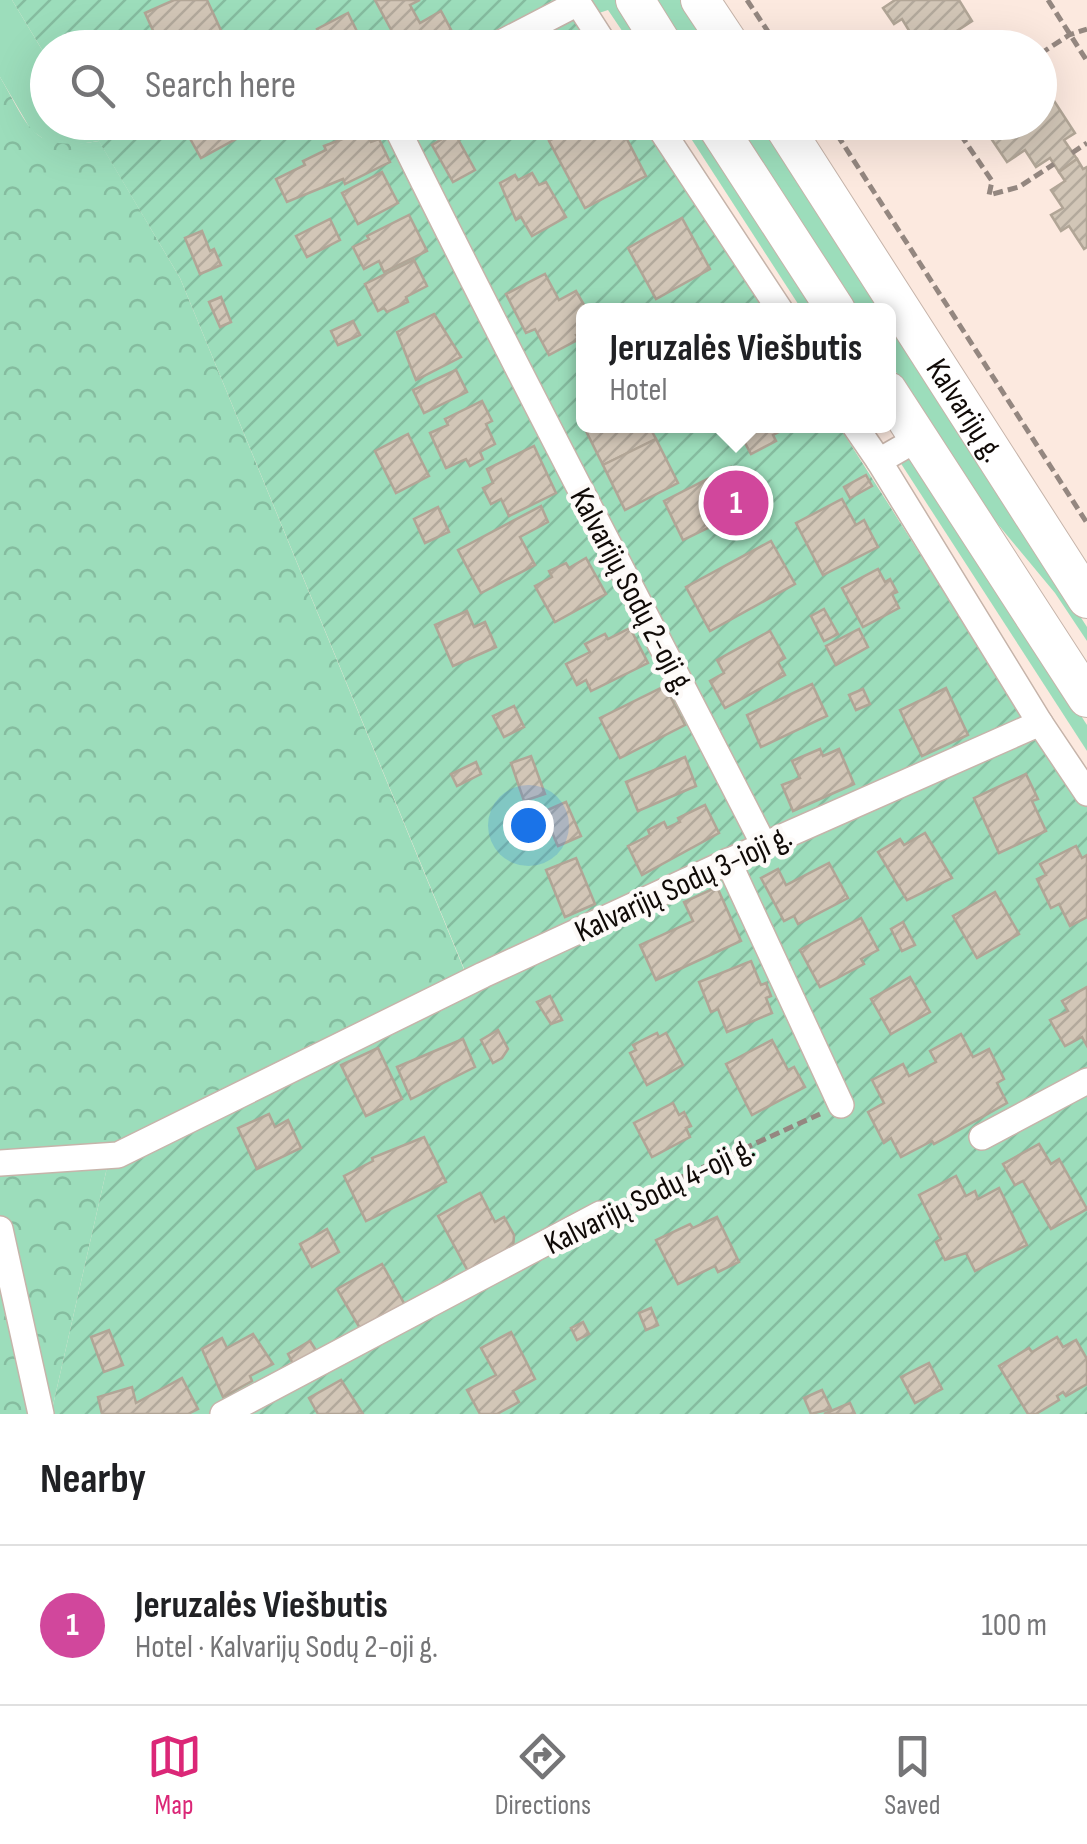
<!DOCTYPE html>
<meta charset="utf-8">
<style>
body{margin:0;font-family:"Sofia Sans Condensed",sans-serif;background:#f6f6f6;color:#202124}
.you{position:absolute;left:528px;top:825px;width:35px;height:35px;margin:-25px;border:8px solid #fff;border-radius:50%;background:#1a73e8;box-shadow:0 0 0 15px #1a73e833}
.badge{display:grid;place-items:center;width:65px;height:65px;border-radius:50%;background:#db2777;color:#fff;font-size:32px;font-weight:700}
.pin{position:absolute;translate:-50% -50%;border:5px solid #fff;box-shadow:0 2px 10px #0006}
.popup{position:absolute;left:576px;top:303px;width:320px;height:130px;box-sizing:border-box;display:grid;place-content:center;border-radius:15px;background:#fff;filter:drop-shadow(0 2px 8px #0005);font-size:32px;white-space:nowrap;color:#757577}
.popup b{font-size:38px;color:#202124}
.popup::after{content:'';position:absolute;left:50%;top:100%;margin-left:-20px;border:20px solid transparent;border-top-color:#fff}
.list{margin:0;padding:0;list-style:none}
h2{display:flex;justify-content:space-between;align-items:center;height:130px;margin:0;padding:0 40px;font-size:42px}
h2 small{font-size:32px;font-weight:400;color:#757577}
.list li{display:grid;grid-template-columns:65px 1fr auto;gap:30px;align-items:center;box-sizing:border-box;height:160px;padding:0 40px;border-top:2px solid #e0e0e0}
.list b{display:block;font-size:38px;white-space:nowrap}
.list p{margin:0;font-size:32px;white-space:nowrap;color:#757577}
.list em{font-size:32px;font-style:normal;color:#757577}
.icon{flex:none;width:55px;height:55px;fill:none;stroke:currentColor;stroke-width:2;stroke-linecap:round;stroke-linejoin:round}
.map{position:relative;flex:none;width:1087px;height:1414px;overflow:hidden}
.search{position:absolute;background:#fff;box-shadow:0 10px 40px #0002;left:30px;right:30px;top:30px;height:110px;display:flex;align-items:center;gap:25px;box-sizing:border-box;padding:0 35px;border-radius:55px;color:#757577;font-size:38px}
.sheet{height:290px;background:#fff}
nav{display:flex;justify-content:space-around;align-items:center;box-sizing:border-box;height:140px;border-top:2px solid #e0e0e0;background:#fff;font-size:28px;color:#757577}
nav a{display:grid;justify-items:center;gap:5px}
nav .on{color:#db2777}
.map>svg:first-child{display:block}
</style>
<div class="map">
<svg width="1087" height="1414" viewBox="0 0 1087 1414">
<defs>
<pattern id="forest-crowns" width="20" height="18" patternUnits="userSpaceOnUse" patternTransform="scale(2.5)"><rect width="20" height="18" fill="#9cddbb"/><path d="M2 6a3 3 0 1 1 6 0M12 15a3 3 0 1 1 6 0" fill="none" stroke="#85bc9f"/></pattern>
<pattern id="garden-furrows" width="10" height="10" patternUnits="userSpaceOnUse" patternTransform="scale(2.5)"><rect width="10" height="10" fill="#9cddbb"/><path d="M-1 1l2-2M0 10L10 0M9 11l2-2" fill="none" stroke="#85bc9f"/></pattern>
<pattern id="building-hatch" width="6" height="6" patternUnits="userSpaceOnUse" patternTransform="scale(2.5)"><rect width="6" height="6" fill="#d2c6b7"/><path d="M-1 1l2-2M0 6l6-6M5 7l2-2" fill="none" stroke="#b3a99c"/></pattern>
</defs>
<rect width="100%" height="100%" fill="#fce9df"/>
<g fill="#9cddbb">
<path d="M0 0H12L47 58 48 122 88 123 99 141 73 145 49 143 31 130 0 77Z"/>
<path d="M590 0H618L649 47H633L608 10 599 13Z"/>
<path d="M656 0H681L712 47H687Z"/>
<path d="M681 123H697L819 310H802Z"/>
<path d="M735 123H761L882 310H856Z"/>
<path d="M888 320 1087 627V641L1055 593 977 499 889 361Z"/>
<path d="M910 458 916 461 1087 725V751L900 462Z"/>
</g>
<path fill="url(#forest-crowns)" d="M0 77C31 130 31 152 99 141L180 278 465 972 111 1150 51 1414H0Z"/>
<g fill="url(#garden-furrows)">
<path d="M12 0H565L596 47 48 48 47 58Z"/>
<path d="M88 123H645L766 310H584V426H839L953 606 1087 806V1414H51L111 1150 465 971 180 278Z"/>
</g>
<g fill="url(#building-hatch)" stroke="#b1a596" stroke-width="2.5">
<path d="M174 0H207L224 37 201 48H161L145 13Z"/>
<path d="M375 0H420L410 5 420 23 441 11 456 39 441 48H401Z"/>
<path d="M895 0H959L972 21 935 45 928 34 916 42 902 19 894 24 883 8Z"/>
<path d="M348 13 365 48H296L320 36 317 29Z"/>
<path d="M1045 87 1075 133 1064 140 1077 159 1059 172 1050 158 1036 167 1025 150 1007 162 984 128 992 122H1040V91Z"/>
<path d="M211 122H267L201 158 188 135Z"/>
<path d="M584 122H618L646 176 585 208 549 141Z"/>
<path d="M366 130 371 142 379 139 390 162 345 184 343 179 287 202 276 179 305 165 303 161 326 150 324 146Z"/>
<path d="M454 132 475 170 453 182 432 145Z"/>
<path d="M1077 159 1083 169 1087 167V247L1084 249 1069 226 1061 231 1051 215 1063 208 1051 190 1065 181 1059 172Z"/>
<path d="M382 172 398 203 358 224 342 193Z"/>
<path d="M532 173 539 185 546 182 566 217 532 236 521 217 516 220 500 183 515 175 518 180Z"/>
<path d="M409 215 427 251 384 272 379 261 364 269 353 247 369 239 367 236Z"/>
<path d="M682 218 710 269 656 299 628 248Z"/>
<path d="M330 219 340 240 307 257 296 236Z"/>
<path d="M202 231 210 251 214 249 221 265 200 274 185 238Z"/>
<path d="M414 260 427 286 406 297 408 302 387 312 384 308 378 311 365 284Z"/>
<path d="M545 274 559 300 576 291 587 310H584V331L576 335 579 339 549 355 535 329 526 333 506 294Z"/>
<path d="M221 297 231 322 220 327 209 302Z"/>
<path d="M434 314 461 357 416 380 397 332Z"/>
<path d="M353 321 360 335 338 345 331 331Z"/>
<path d="M456 370 467 392 424 413 413 390Z"/>
<path d="M482 401 492 421 486 424 495 444 480 452 483 459 470 466 466 459 446 468 430 433 448 425 445 419Z"/>
<path d="M584 422V426H649L656 439 603 465 582 423Z"/>
<path d="M736 426H781L783 430 773 435 776 441 751 454Z"/>
<path d="M408 434 429 476 396 493 375 451Z"/>
<path d="M656 439 678 483 625 510 603 465Z"/>
<path d="M534 446 556 493 509 516 501 499 491 504 483 488 493 483 487 469Z"/>
<path d="M731 467 751 507 683 540 664 501Z"/>
<path d="M866 475 872 486 850 498 844 487Z"/>
<path d="M842 499 856 525 864 520 878 547 823 575 796 523Z"/>
<path d="M541 506 548 522 520 537 535 565 481 593 458 550Z"/>
<path d="M438 507 449 532 425 543 414 519Z"/>
<path d="M771 541 795 584 710 631 686 587Z"/>
<path d="M586 558 606 594 555 622 535 586 552 577 549 571 566 563 569 568Z"/>
<path d="M878 569 885 582 890 579 897 592 892 594 899 608 863 627 842 588Z"/>
<path d="M824 609 838 634 824 641 811 616Z"/>
<path d="M467 611 474 627 485 622 496 647 453 666 435 625Z"/>
<path d="M630 628 648 663 591 691 586 680 577 685 566 664 590 652 585 644 605 634 608 639Z"/>
<path d="M859 629 868 647 836 665 826 646Z"/>
<path d="M770 631 785 658 778 662 785 675 725 708 710 681 724 673 717 660Z"/>
<path d="M812 684 827 716 761 747 747 715Z"/>
<path d="M665 686 685 725 620 758 600 718Z"/>
<path d="M946 688 968 735 922 756 900 710Z"/>
<path d="M863 689 870 704 856 710 849 695Z"/>
<path d="M514 706 524 727 504 737 493 716Z"/>
<path d="M820 749 823 756 839 749 854 784 793 811 782 785 800 778 792 761Z"/>
<path d="M531 756 545 794 524 801 511 763Z"/>
<path d="M685 757 696 786 638 811 626 782Z"/>
<path d="M476 762 481 774 457 786 451 774Z"/>
<path d="M1026 774 1038 799 1032 801 1046 831 999 853 974 798Z"/>
<path d="M566 802 581 836 558 846 543 812Z"/>
<path d="M705 805 719 833 642 875 628 846 650 835 648 830 664 822 667 828 680 822 678 818Z"/>
<path d="M925 833 952 878 907 900 878 852 900 839 904 845Z"/>
<path d="M1076 846 1082 858 1087 855V917L1070 926 1059 904 1051 908 1037 879 1046 875 1040 864Z"/>
<path d="M576 858 595 904 565 917 546 870Z"/>
<path d="M829 863 848 898 798 924 794 916 784 921 761 878 778 869 786 885Z"/>
<path d="M717 887 741 941 656 980 640 945 693 921 684 902Z"/>
<path d="M995 892 1019 934 977 958 953 916Z"/>
<path d="M861 918 878 950 861 959 864 964 820 987 800 950Z"/>
<path d="M903 922 915 945 902 951 891 929Z"/>
<path d="M751 961 761 985 766 983 771 996 766 998 772 1013 727 1032 718 1009 711 1012 699 982Z"/>
<path d="M910 977 930 1012 891 1034 871 999Z"/>
<path d="M1087 987V1046L1082 1037 1065 1046 1050 1020 1068 1011 1062 1001Z"/>
<path d="M550 996 562 1020 551 1024 537 1002Z"/>
<path d="M498 1030 508 1049 502 1058 493 1063 481 1040Z"/>
<path d="M657 1033 659 1037 666 1033 683 1065 647 1085 630 1053 636 1050 633 1045Z"/>
<path d="M961 1034 973 1057 989 1049 1004 1079 997 1083 1007 1103 934 1144 932 1141 901 1157 891 1138 884 1143 868 1112 884 1103 872 1080 903 1064 909 1076 936 1062 930 1051Z"/>
<path d="M463 1039 475 1067 411 1099 397 1067Z"/>
<path d="M772 1040 788 1070 794 1067 805 1087 752 1115 726 1064Z"/>
<path d="M378 1048 402 1099 366 1116 341 1065Z"/>
<path d="M673 1103 679 1115 684 1112 691 1126 686 1128 690 1137 652 1157 634 1123Z"/>
<path d="M269 1114 275 1127 288 1120 301 1148 257 1169 238 1128Z"/>
<path d="M424 1137 446 1182 366 1221 344 1176 373 1161 372 1158Z"/>
<path d="M1039 1144 1051 1164 1059 1159 1087 1209 1051 1229 1023 1181 1015 1185 1003 1164Z"/>
<path d="M956 1176 966 1196 975 1191 978 1199 999 1188 1027 1245 975 1271 966 1253 945 1260 936 1242 941 1239 919 1195Z"/>
<path d="M480 1193 495 1222 504 1217 514 1235 513 1249 469 1273 438 1216Z"/>
<path d="M717 1217 739 1262 718 1272 715 1266 678 1284 656 1240 690 1224 693 1228Z"/>
<path d="M327 1229 339 1252 312 1267 300 1244Z"/>
<path d="M382 1264 405 1305 361 1330 337 1289Z"/>
<path d="M651 1308 658 1325 646 1330 639 1313Z"/>
<path d="M583 1322 589 1334 577 1340 571 1328Z"/>
<path d="M109 1330 123 1365 104 1372 91 1337Z"/>
<path d="M511 1332 535 1379 513 1391 519 1402 497 1414H480L467 1390 496 1375 481 1348Z"/>
<path d="M253 1334 273 1364 250 1376 252 1381 223 1397 202 1349 222 1338 227 1348Z"/>
<path d="M1057 1337 1063 1347 1076 1340 1087 1359V1384L1066 1396 1063 1392 1057 1396 1059 1400 1036 1414H1028L999 1366 1029 1348 1032 1352Z"/>
<path d="M310 1341 319 1355 295 1368 288 1354Z"/>
<path d="M929 1363 942 1389 915 1403 901 1377Z"/>
<path d="M182 1378 198 1409 188 1414H102L98 1397 132 1387 136 1403Z"/>
<path d="M341 1380 363 1414H318L309 1398Z"/>
<path d="M822 1390 831 1409 811 1414 804 1398Z"/>
<path d="M850 1403 855 1414H824Z"/>
</g>
<g fill="none" stroke-linecap="round" stroke-linejoin="round">
<g stroke="#c6b4aa" stroke-width="28">
<g id="minor">
<path d="M578 3 607 48"/>
<path d="M491 48 578 3 575 0"/>
<path d="M394 122C513 365 641 604 764 845"/>
<path d="M656 122 780 310"/>
<path d="M855 426 879 461"/>
<path d="M1040 723 1087 793"/>
<path d="M728 861 841 1105"/>
<path d="M982 1137 1087 1081"/>
<path d="M0 1163 118 1155 483 975 764 845 1040 723 879 461 919 438"/>
<path d="M0 1229 41 1414"/>
<path d="M223 1414 600 1214"/>
</g>
</g>
<g stroke="#c6b4aa" stroke-width="40">
<g id="primary">
<path d="M635 0 665 48"/>
<path d="M700 0 732 48"/>
<path d="M714 122 836 310"/>
<path id="s1" d="M781 122 1087 599"/>
<path d="M888 391 1087 698"/>
</g>
</g>
<g stroke="#948780" stroke-width="5" stroke-dasharray="10 5" stroke-linecap="butt">
<path d="M747 0 779 48"/>
<path d="M1048 0 1087 61"/>
<path d="M1040 54 1069 35 1087 29"/>
<path d="M829 122 1087 523"/>
<path d="M952 122 992 181 989 195 1019 187 1054 164"/>
<path d="M923 127 929 122"/>
<path d="M1072 153 1087 143"/>
<path d="M620 1205 820 1114"/>
</g>
<use href="#minor" stroke="#fff" stroke-width="25"/>
<use href="#primary" stroke="#fff" stroke-width="38"/>
</g>
<g text-anchor="middle" stroke-width="9" stroke-linejoin="round" paint-order="stroke">
<g font-size="32" fill="#100a07" stroke="#fdfaf8">
<text dy="11" stroke="none"><textPath href="#s1" startOffset="342">Kalvarijų g.</textPath></text>
<text transform="translate(633 591) rotate(62)" y="11">Kalvarijų Sodų 2-oji g.</text>
<text transform="translate(683 883) rotate(-25)" y="11">Kalvarijų Sodų 3-ioji g.</text>
<text transform="translate(649 1195) rotate(-26)" y="11">Kalvarijų Sodų 4-oji g.</text>
</g>
</g>
</svg>
<div class="you"></div>
<div class="pin badge" style="left:736px;top:503px;background:#d1479c">1</div>
<div class="popup"><b>Jeruzalės Viešbutis</b>Hotel</div>
<div class="search"><svg class="icon" aria-label="search" viewBox="0 0 24 24"><circle cx="10" cy="10" r="6"/><path d="M15 15l6 6"/></svg>Search here</div>
</div>
<section class="sheet">
<h2>Nearby<small></small></h2>
<ul class="list">
<li><span class="badge" style="background:#d1479c">1</span><div><b>Jeruzalės Viešbutis</b><p>Hotel · Kalvarijų Sodų 2-oji g.</p></div><em>100 m</em></li>
</ul>
</section>
<nav>
<a class="on"><svg class="icon" aria-label="map" viewBox="0 0 24 24"><path d="M3 6l6-2 6 2 6-2v14l-6 2-6-2-6 2zM9 4v14M15 6v14"/></svg>Map</a>
<a><svg class="icon" aria-label="directions" viewBox="0 0 24 24"><path d="M12 3l9 9-9 9-9-9zM9 14v-3h6M13 9l2 2-2 2"/></svg>Directions</a>
<a><svg class="icon" aria-label="saved" viewBox="0 0 24 24"><path d="M7 4h10v16l-5-4-5 4z"/></svg>Saved</a>
</nav>
